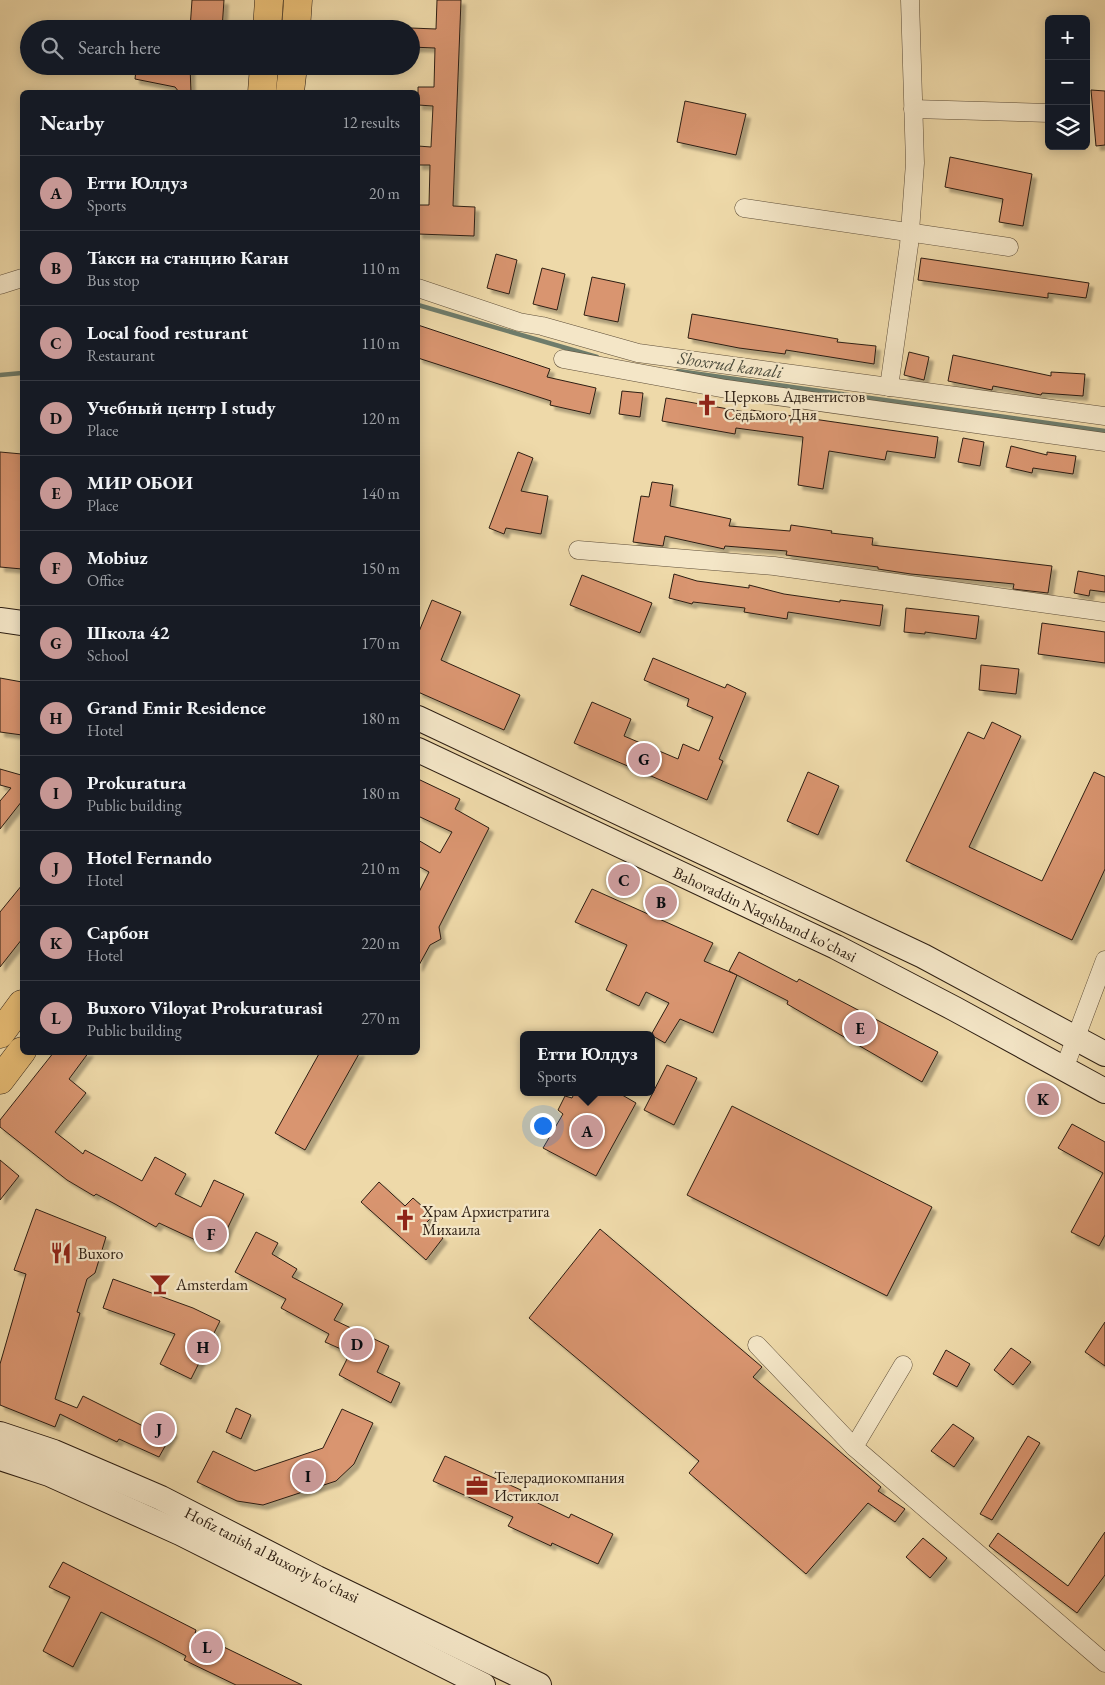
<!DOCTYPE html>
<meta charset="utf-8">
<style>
body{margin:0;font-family:"EB Garamond",serif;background:#20242c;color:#f1f3f6}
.controls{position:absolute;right:15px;top:15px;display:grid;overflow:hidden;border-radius:8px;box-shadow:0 2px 12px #0003}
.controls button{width:45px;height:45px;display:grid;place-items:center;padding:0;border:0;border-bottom:1px solid #363941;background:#171b24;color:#f1f3f6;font:25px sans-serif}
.you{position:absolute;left:542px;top:1125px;width:18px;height:18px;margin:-12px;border:4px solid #fff;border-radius:50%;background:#1a73e8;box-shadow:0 0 0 8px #1a73e833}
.badge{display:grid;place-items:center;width:32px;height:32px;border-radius:50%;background:#c59692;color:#111;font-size:16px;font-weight:700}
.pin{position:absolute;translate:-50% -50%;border:2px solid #fff;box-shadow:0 1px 5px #0006}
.popup{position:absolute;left:520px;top:1031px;width:135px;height:65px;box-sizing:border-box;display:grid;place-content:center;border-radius:8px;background:#171b24;filter:drop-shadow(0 1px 4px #0005);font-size:16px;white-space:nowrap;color:#9ea1a6}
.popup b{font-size:19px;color:#f1f3f6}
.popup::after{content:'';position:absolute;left:50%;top:100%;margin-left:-10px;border:10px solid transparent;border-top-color:#171b24}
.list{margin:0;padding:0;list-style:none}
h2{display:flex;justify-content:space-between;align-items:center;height:65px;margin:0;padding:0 20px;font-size:21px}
h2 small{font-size:16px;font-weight:400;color:#9ea1a6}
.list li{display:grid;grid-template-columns:32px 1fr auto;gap:15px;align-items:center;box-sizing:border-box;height:75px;padding:0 20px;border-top:1px solid #363941}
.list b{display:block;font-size:19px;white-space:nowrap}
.list p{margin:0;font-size:16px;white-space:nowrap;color:#9ea1a6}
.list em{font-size:16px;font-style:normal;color:#9ea1a6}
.icon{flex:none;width:28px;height:28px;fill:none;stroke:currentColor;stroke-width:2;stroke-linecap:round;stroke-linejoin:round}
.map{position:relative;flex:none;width:1105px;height:1685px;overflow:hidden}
.search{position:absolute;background:#171b24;box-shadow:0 2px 12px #0003;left:20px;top:20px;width:400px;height:55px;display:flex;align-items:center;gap:12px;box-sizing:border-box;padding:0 18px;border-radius:28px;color:#9ea1a6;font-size:19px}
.panel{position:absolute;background:#171b24;box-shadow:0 2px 12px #0003;left:20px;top:90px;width:400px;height:965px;border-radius:8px}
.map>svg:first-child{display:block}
</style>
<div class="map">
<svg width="1105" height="1685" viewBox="0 0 1105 1685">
<defs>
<filter id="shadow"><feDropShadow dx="4.5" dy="4.5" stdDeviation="1" flood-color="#0004"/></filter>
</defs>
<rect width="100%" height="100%" fill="#eed9a9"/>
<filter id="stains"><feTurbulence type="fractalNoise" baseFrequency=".004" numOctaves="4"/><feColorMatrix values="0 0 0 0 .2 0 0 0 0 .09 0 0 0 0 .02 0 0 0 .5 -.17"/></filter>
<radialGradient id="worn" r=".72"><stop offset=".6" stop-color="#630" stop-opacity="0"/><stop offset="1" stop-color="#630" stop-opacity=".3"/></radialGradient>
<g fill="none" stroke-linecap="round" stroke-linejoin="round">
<g stroke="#6e7c6b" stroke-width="4.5">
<path d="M418 305 597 357"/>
<path d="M678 371 1105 431"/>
<path d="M0 375 22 373"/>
</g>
</g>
<g fill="#d99570" stroke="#2d1e12" filter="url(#shadow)">
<path d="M192 0H224L222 29H190Z"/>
<path d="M437 0H461L453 206 475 207 474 236 418 234V205H429L430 165H418V146L431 147 433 106 418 105V87H434L435 48 411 47V28L436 29Z"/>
<path d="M168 66H190L191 92H179L175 87 135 79 136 70 168 73Z"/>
<path d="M1091 90 1105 91V145L1096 146Z"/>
<path d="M685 101 746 114 736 155 677 142Z"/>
<path d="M950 157 1032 174 1023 226 999 222 1003 199 945 187Z"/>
<path d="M496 254 517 260 509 294 487 288Z"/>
<path d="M921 258 1089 283 1086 298 1048 293V298L918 280Z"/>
<path d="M542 268 565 274 557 310 533 304Z"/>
<path d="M592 277 625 284 618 322 584 315Z"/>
<path d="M692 314 838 339 837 342 876 346 874 364 786 350 785 354 739 348 688 338Z"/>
<path d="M418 325 550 369 547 377 596 388 590 414 550 405 551 401 418 358Z"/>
<path d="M909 352 929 357 924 380 904 375Z"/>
<path d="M953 355 1051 376V372L1085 374 1083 396 1042 393 1041 395 993 386 992 390 948 381Z"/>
<path d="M622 391 643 393 640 417 619 414Z"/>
<path d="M666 398 751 413V410L938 437 935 458 887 451 885 460 829 451 823 489 798 485 803 437 736 428 735 434 662 421Z"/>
<path d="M963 438 984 442 980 466 958 462Z"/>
<path d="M1011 446 1047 455V452L1076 456 1073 474 1033 468 1032 473 1006 467Z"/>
<path d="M0 452 22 454V569L0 567Z"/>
<path d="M518 452 533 458 521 491 548 496 541 534 506 528 504 534 489 528Z"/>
<path d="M652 482 673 485 670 506 731 519 729 526 790 531 791 525 832 531 831 533 873 538 872 545 1052 566 1048 593 1013 589 1014 584 911 574 878 569V567L786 555 787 551 725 546 724 549 665 536 663 546 633 542 641 496 649 497Z"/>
<path d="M1078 571 1105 576V592L1090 590 1089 596 1074 593Z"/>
<path d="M674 574 697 581 749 588V585L784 594 840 602V600L883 605 880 626 788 612 787 619 744 612 745 608 693 602 692 604 669 598Z"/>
<path d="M582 575 652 603 640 633 570 605Z"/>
<path d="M432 600 461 612 441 660 520 695 504 730 418 692V634Z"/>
<path d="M906 608 979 616 976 639 925 632V634L904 632Z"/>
<path d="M1042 623 1105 632V663L1038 654Z"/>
<path d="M653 658 725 688 727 684 746 693 719 759 723 761 707 800 574 743 592 702 631 719 624 736 678 759 683 744 699 751 713 717 687 706 689 699 644 680Z"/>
<path d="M981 665 1019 669 1016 694 979 690Z"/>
<path d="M0 678 22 682V735L0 732Z"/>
<path d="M992 722 1021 736 969 847 1042 881 1094 772 1105 777V869L1072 940 906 861 968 732 984 739Z"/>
<path d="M0 769 21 775 22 774V801L0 829V801L11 788 0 785Z"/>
<path d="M808 772 839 786 818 835 787 821Z"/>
<path d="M418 779 460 799 455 809 489 828 439 927 441 939 430 945 418 967V894L429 872 418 866V840L440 853 452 832 418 816Z"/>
<path d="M22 885V939L0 967V912Z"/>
<path d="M592 889 713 943 704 961 737 975 713 1033 680 1019 665 1043 651 1035 669 1003 646 992 639 1006 606 990 627 945 575 922Z"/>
<path d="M739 952 797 982 799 979 938 1052 922 1082 787 1004 788 1001 729 971Z"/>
<path d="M54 1052H89L69 1079 86 1093 55 1132 83 1154 85 1150 142 1181 155 1157 186 1174 175 1194 201 1207 214 1180 244 1194 217 1250 159 1223 156 1227 115 1204 96 1194 94 1196 67 1180 0 1127V1120Z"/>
<path d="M320 1052H360L305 1150 275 1133Z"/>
<path d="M667 1065 697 1078 674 1125 644 1110Z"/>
<path d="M575 1092H617L636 1103 596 1176 543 1148 563 1114 558 1110 565 1096 572 1098Z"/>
<path d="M732 1106 932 1207 887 1296 687 1195Z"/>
<path d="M1072 1124 1105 1142V1235L1099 1246 1071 1232 1103 1173 1058 1148Z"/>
<path d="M0 1160 19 1176 0 1200Z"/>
<path d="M379 1182 405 1206 413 1198 433 1216 426 1223 443 1238 426 1260 361 1202Z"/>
<path d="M36 1209 106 1237 95 1273 87 1279 77 1312 80 1313 55 1399 77 1408 83 1396 145 1427 149 1420 173 1432 159 1457 119 1439 117 1442 60 1414 55 1427 0 1405V1364L26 1274 14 1270Z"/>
<path d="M600 1229 762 1367 753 1377 881 1487 878 1491 905 1509 895 1522 868 1503 806 1574 689 1473 699 1461 529 1318Z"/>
<path d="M256 1232 278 1243 272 1254 297 1269 292 1277 343 1304 334 1320 389 1346 377 1372 400 1383 391 1403 339 1375 350 1353 325 1342 329 1334 281 1308 286 1299 235 1272Z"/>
<path d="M113 1279 193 1308 220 1321 191 1379 160 1364 175 1334 103 1308Z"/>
<path d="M1105 1322V1366L1085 1352Z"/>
<path d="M1011 1348 1031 1362 1013 1385 994 1370Z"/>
<path d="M946 1350 970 1364 957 1387 933 1374Z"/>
<path d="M236 1408 251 1415 241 1439 226 1432Z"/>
<path d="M342 1409 373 1423 354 1464 336 1481 263 1505 237 1501 197 1482 213 1451 255 1471 323 1448Z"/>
<path d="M953 1424 974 1438 954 1467 931 1451Z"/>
<path d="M1028 1436 1040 1443 992 1520 980 1514Z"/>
<path d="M445 1456 521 1490 519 1494 569 1518 571 1514 613 1534 598 1564 552 1543 551 1546 508 1526 513 1517 433 1481Z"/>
<path d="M1105 1532V1575L1077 1613 989 1546 998 1533 1068 1586Z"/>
<path d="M923 1538 947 1558 930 1578 906 1557Z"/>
<path d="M63 1562 196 1630 195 1633 302 1685H236L184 1660 186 1656 156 1640 101 1612 73 1667 43 1651 70 1597 49 1587Z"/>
</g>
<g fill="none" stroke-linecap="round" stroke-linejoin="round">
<g stroke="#5d4d38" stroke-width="19">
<g id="minor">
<path d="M913 109 1049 113"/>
<path d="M744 208 1009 247"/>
<path d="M0 285 22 278"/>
<path d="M418 288 519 322 542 326 638 353 1105 416"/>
<path d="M563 359 726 389 1105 442"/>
<path d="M889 387 909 245 915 163 910 0"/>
<path d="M578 550 774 566 1105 612"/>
<path d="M1064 1069 1105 960"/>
<path d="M757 1345 854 1447"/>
<path d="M903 1365 854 1447 1105 1663"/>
</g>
</g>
<g stroke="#2d1e12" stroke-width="26">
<g id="secondary">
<path d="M0 620 22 623"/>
<path d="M418 718 923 956 1105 1054"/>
<path id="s1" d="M418 750 836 947 955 1009 1105 1091"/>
<path id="s2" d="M0 1434 54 1452 161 1498 317 1578 539 1685"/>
<path d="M0 1458 49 1474 180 1533 483 1685"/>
</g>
</g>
<g stroke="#2d1e12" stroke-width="29">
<g id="primary">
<path d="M267 29 269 0"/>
<path d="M296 29 298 0"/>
<path d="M262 92 264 66"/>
<path d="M290 92 293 66"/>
<path d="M0 1034 22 1004"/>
<path d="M0 1080 22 1051"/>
</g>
</g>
<use href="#minor" stroke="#f4e6c7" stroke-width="18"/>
<use href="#secondary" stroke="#f4e6c7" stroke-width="24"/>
<use href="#primary" stroke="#e7bc74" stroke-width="28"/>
</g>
<defs>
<g id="church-bare" transform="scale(1.725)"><path d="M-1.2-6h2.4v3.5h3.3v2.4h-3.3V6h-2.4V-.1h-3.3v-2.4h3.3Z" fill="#8f2418" stroke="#f4e6c7" stroke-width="2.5" paint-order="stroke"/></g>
<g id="restaurant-bare" transform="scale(1.725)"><path d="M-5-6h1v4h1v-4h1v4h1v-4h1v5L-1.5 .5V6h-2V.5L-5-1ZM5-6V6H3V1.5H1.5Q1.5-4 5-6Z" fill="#8f2418" stroke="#f4e6c7" stroke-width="2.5" paint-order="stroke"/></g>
<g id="bar-bare" transform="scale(1.725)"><path d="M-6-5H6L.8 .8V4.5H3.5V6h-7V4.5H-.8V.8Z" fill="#8f2418" stroke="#f4e6c7" stroke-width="2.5" paint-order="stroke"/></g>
<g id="office-bare" transform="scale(1.725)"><path d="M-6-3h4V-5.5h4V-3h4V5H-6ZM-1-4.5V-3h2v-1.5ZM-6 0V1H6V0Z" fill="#8f2418" stroke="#f4e6c7" stroke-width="2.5" paint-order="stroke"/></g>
</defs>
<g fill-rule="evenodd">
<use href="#church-bare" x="707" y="405"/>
<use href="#church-bare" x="405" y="1220"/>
<use href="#restaurant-bare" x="61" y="1253"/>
<use href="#bar-bare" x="160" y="1284"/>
<use href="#office-bare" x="477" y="1486"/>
</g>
<g text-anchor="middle" stroke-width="4.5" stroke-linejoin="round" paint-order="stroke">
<g font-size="16" fill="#2d1e12" stroke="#f4e6c7" text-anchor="start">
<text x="724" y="402">Церковь Адвентистов<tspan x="724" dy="18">Седьмого Дня</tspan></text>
<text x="422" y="1217">Храм Архистратига<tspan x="422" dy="18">Михаила</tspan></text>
<text x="78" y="1259">Buxoro</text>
<text x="176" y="1290">Amsterdam</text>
<text x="494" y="1483">Телерадиокомпания<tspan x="494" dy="18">Истиклол</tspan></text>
</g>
<g font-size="16" fill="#2d1e12" stroke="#f4e6c7">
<text dy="6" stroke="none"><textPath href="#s1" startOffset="384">Bahovaddin Naqshband ko'chasi</textPath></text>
<text dy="6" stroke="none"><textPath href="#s2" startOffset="298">Hofiz tanish al Buxoriy ko'chasi</textPath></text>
</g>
<g font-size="18" font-style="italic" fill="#4d4d3e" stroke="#f4e6c7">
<text transform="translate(730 365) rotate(8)" y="6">Shoxrud kanali</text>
</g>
</g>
<rect width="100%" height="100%" filter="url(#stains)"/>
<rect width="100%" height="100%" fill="url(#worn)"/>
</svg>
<div class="controls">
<button>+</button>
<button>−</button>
<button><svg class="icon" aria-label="layers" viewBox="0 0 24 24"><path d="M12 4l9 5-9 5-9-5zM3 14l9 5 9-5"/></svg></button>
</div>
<div class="you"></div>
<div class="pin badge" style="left:587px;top:1131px">A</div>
<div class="popup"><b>Етти Юлдуз</b>Sports</div>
<div class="pin badge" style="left:661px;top:902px">B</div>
<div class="pin badge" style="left:624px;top:880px">C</div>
<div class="pin badge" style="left:357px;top:1344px">D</div>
<div class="pin badge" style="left:860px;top:1028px">E</div>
<div class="pin badge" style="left:211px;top:1234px">F</div>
<div class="pin badge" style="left:644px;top:759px">G</div>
<div class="pin badge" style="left:203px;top:1347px">H</div>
<div class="pin badge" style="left:308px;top:1476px">I</div>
<div class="pin badge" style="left:159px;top:1429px">J</div>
<div class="pin badge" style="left:1043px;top:1099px">K</div>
<div class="pin badge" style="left:207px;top:1647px">L</div>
<div class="search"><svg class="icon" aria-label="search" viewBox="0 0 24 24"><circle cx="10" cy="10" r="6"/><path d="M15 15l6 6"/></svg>Search here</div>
<section class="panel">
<h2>Nearby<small>12 results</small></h2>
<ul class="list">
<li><span class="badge">A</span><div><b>Етти Юлдуз</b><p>Sports</p></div><em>20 m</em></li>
<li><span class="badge">B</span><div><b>Такси на станцию Каган</b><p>Bus stop</p></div><em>110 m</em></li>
<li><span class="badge">C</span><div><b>Local food resturant</b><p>Restaurant</p></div><em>110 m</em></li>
<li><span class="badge">D</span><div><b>Учебный центр I study</b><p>Place</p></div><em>120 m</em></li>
<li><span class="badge">E</span><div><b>МИР ОБОИ</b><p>Place</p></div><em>140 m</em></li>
<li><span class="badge">F</span><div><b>Mobiuz</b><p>Office</p></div><em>150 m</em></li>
<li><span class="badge">G</span><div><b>Школа 42</b><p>School</p></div><em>170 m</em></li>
<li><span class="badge">H</span><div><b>Grand Emir Residence</b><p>Hotel</p></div><em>180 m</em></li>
<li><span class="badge">I</span><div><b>Prokuratura</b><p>Public building</p></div><em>180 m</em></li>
<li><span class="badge">J</span><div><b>Hotel Fernando</b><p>Hotel</p></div><em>210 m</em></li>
<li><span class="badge">K</span><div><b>Сарбон</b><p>Hotel</p></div><em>220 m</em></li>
<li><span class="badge">L</span><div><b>Buxoro Viloyat Prokuraturasi</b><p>Public building</p></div><em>270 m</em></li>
</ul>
</section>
</div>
